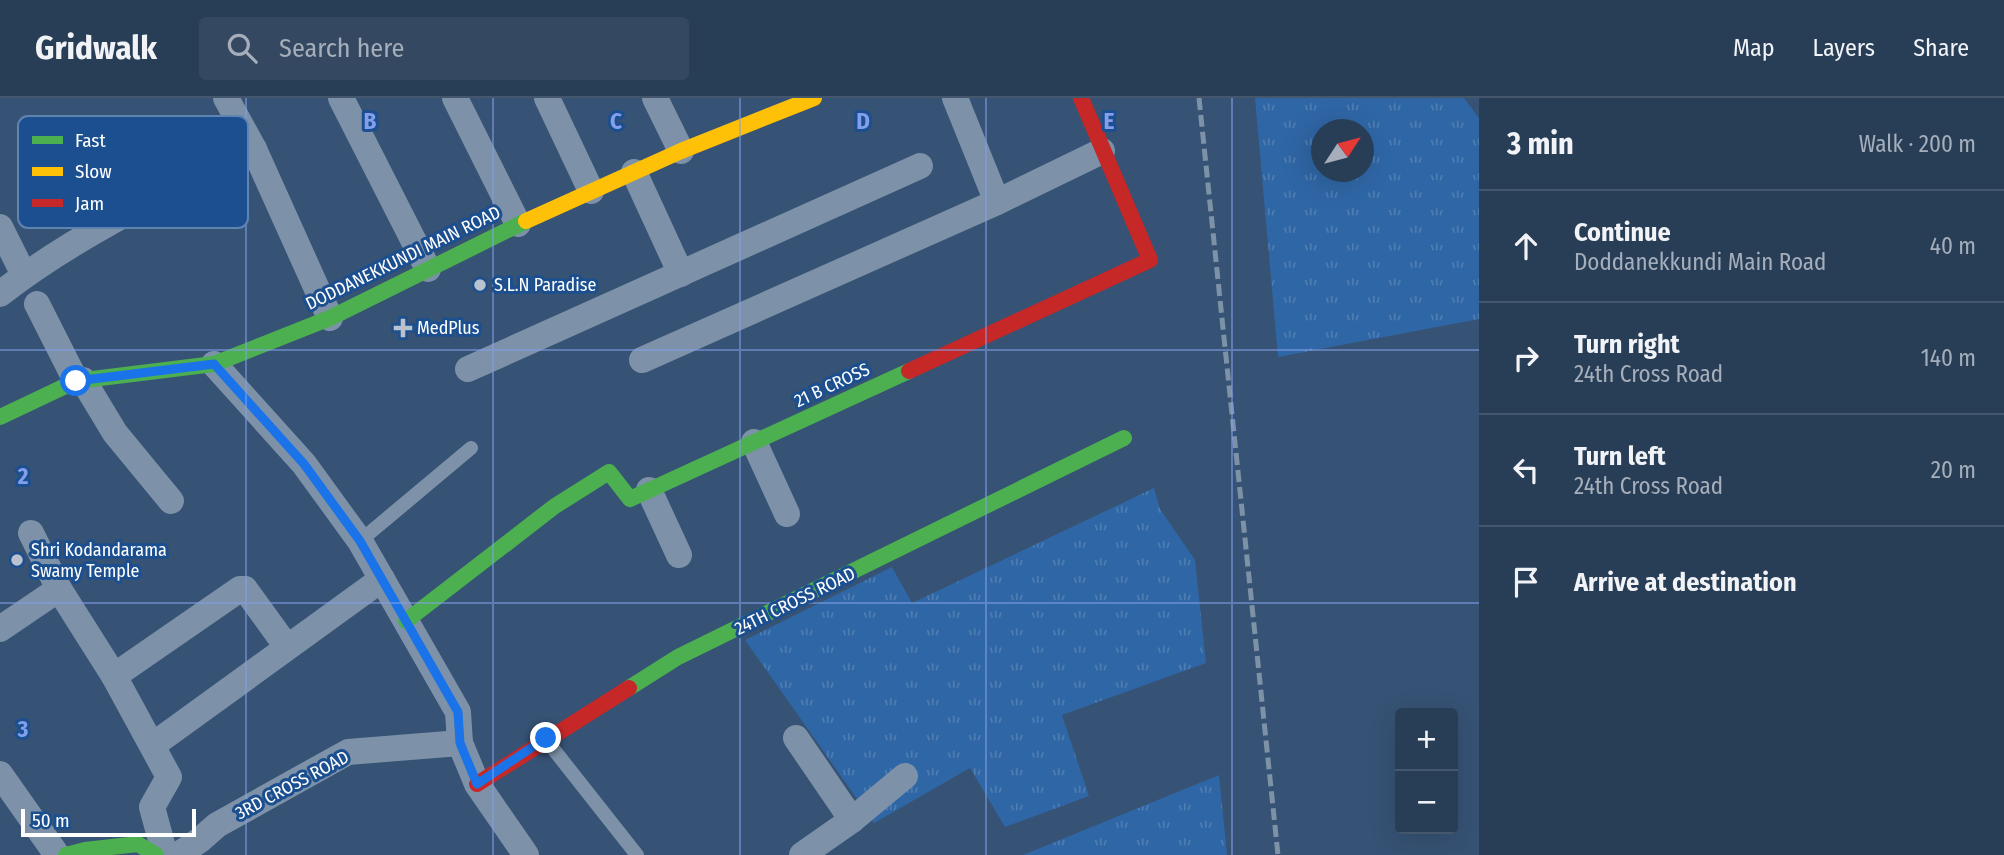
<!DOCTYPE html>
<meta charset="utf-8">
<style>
body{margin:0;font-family:"Fira Sans Condensed",sans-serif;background:#344961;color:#f1f3f6}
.controls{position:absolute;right:21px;bottom:21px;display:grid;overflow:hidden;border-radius:7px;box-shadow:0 7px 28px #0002}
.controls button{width:63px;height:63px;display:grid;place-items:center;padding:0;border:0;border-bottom:2px solid #44576d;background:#283e57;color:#f1f3f6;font:35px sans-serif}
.compass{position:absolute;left:1311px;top:21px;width:63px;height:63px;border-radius:50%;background:#283e57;box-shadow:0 7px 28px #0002;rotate:54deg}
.scale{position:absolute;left:21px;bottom:18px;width:175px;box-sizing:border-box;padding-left:7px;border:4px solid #fff;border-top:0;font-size:19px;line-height:24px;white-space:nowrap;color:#fff;-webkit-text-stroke:5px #1b4f8f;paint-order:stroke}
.stop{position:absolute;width:21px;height:21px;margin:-16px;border:5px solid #1a73e8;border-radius:50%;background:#fff}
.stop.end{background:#1a73e8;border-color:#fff;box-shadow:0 2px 7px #0008}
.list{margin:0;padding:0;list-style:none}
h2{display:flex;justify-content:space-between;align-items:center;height:91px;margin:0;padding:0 28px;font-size:30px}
h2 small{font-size:23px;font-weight:400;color:#a5aeba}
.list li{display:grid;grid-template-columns:46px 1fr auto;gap:21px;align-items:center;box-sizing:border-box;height:112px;padding:0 28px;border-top:2px solid #44576d}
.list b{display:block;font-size:26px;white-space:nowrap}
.list p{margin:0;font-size:23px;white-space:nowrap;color:#a5aeba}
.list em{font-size:23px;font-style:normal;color:#a5aeba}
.icon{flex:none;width:38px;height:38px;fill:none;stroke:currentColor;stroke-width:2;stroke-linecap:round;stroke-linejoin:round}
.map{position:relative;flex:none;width:1479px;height:757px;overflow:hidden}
header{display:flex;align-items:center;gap:42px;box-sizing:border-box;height:98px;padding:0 35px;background:#283e57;border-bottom:2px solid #44576d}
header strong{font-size:33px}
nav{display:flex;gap:38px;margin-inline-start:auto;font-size:24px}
.search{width:490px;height:63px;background:#344961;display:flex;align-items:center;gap:18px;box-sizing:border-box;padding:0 24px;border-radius:7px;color:#a5aeba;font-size:26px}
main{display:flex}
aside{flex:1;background:#283e57}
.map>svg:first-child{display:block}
</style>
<header>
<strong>Gridwalk</strong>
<div class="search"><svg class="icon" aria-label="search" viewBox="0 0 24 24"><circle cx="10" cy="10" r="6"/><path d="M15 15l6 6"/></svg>Search here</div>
<nav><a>Map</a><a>Layers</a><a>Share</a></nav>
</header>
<main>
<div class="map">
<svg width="1479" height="757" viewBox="0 0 1479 757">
<defs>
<pattern id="grass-tufts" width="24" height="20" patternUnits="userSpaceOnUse" patternTransform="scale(1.75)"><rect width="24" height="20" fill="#2f66a5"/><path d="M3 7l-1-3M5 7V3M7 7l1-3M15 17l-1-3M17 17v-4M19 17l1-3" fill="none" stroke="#4e7db2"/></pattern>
</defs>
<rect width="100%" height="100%" fill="#365274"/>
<g fill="url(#grass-tufts)" fill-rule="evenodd">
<path d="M1255 0H1464L1479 20V221L1278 259ZM1322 32H1364V74H1322Z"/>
<path d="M1154 390 1160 411 1195 462 1206 565 1062 617 1089 698 1005 729 970 670 874 725 745 542 892 469 912 505Z"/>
<path d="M1219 677 1227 757H1023Z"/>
</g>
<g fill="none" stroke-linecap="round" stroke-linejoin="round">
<g stroke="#7d92a8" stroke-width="14">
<path d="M360 443 471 350"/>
<path d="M547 643 637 757"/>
</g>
<g stroke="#7d92a8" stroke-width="26">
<path d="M226 0 254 51 330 220"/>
<path d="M341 0 428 171"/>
<path d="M455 0 518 126"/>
<path d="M547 0 591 93"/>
<path d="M655 0 681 53"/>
<path d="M955 0 997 104"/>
<path d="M634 74 681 176"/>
<path d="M0 129 24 177"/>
<path d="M0 196C77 136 167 94 254 51"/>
<path d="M37 206 76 283"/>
<path d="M642 262 997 104 1102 53"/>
<path d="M214 266 304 366 360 443 458 614 460 645 477 686 526 757"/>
<path d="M468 271 920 68"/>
<path d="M83 282 115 335 171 403"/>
<path d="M754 344 787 416"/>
<path d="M649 392 679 457"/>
<path d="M31 435 59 491"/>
<path d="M0 531 59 491 114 578 240 491H245L287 549"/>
<path d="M114 578 169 679 152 709 165 757"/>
<path d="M796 640 852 722"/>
<path d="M153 647 382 481"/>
<path d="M0 676 57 757"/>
<path d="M178 757 200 742 217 727 348 654 460 645"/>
<path d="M802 757 852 722 905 678"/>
</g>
<g stroke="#4caf50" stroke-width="16">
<path d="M0 319 76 283 214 266 330 220 526 123"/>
<path d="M406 523 555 408 609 374 630 401 909 273"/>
<path d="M629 590 678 559 1124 340"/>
<path d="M66 757 85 752 138 746 156 757"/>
</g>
<path stroke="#ffc107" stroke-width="16" d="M526 123 681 53 814 0"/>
<g stroke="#c62828" stroke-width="16">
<path d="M909 273 1150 162 1081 0"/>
<path d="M477 686 629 590"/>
</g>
<path stroke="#7e92a7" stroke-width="5" stroke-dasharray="12 5" stroke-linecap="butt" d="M1199 0 1278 757"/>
</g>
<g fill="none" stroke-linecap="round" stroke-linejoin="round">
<path stroke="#1a73e8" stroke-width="9" d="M76 283 214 266 304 366 360 443 458 614 460 645 477 686 546 640"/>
</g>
<path fill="none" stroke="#839eea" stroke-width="2" stroke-opacity="0.55" d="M246 0V757M493 0V757M740 0V757M986 0V757M1232 0V757M0 252H1479M0 505H1479"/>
<g fill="#b9c2ce" stroke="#1b4f8f" stroke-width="2.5">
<circle cx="480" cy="187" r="7"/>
<path d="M399.5 219.5h7v7h7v7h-7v7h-7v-7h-7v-7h7z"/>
<circle cx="17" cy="462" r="7"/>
</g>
<g text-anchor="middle" stroke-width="6" stroke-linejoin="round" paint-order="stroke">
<g font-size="18" fill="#fff" stroke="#1b4f8f">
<text transform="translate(403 160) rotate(-26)" y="6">DODDANEKKUNDI MAIN ROAD</text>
<text transform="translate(832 287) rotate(-25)" y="6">21 B CROSS</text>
<text transform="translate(795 503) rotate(-26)" y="6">24TH CROSS ROAD</text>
<text transform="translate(292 687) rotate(-28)" y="6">3RD CROSS ROAD</text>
</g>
<g font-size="18" fill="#fff" stroke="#1b4f8f" text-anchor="start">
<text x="494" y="193">S.L.N Paradise</text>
<text x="417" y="236">MedPlus</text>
<text x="31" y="458">Shri Kodandarama<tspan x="31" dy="21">Swamy Temple</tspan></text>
</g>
</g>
<rect x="18" y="18" width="230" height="112" rx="10" fill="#1b4f8f" stroke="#5f84b1" stroke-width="2"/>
<rect x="32" y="38" width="31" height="8" fill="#4caf50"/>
<rect x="32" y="69" width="31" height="9" fill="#ffc107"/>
<rect x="32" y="101" width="31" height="8" fill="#c62828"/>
<g font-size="19" fill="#fff">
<text x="75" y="49">Fast</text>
<text x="75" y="80">Slow</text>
<text x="75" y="112">Jam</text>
</g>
<g font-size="23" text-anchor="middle" font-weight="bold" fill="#839eea" stroke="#1b4f8f" stroke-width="6" stroke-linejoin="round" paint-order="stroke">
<text x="370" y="31">B</text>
<text x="616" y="31">C</text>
<text x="863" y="31">D</text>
<text x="1109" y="31">E</text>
<text x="23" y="386">2</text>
<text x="23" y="639">3</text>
</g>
</svg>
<div class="controls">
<button>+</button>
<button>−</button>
</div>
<svg class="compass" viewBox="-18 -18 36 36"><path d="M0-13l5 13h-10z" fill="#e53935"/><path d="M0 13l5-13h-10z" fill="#a5aeba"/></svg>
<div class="scale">50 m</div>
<div class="stop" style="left:76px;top:283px"></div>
<div class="stop end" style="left:546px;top:640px"></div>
</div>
<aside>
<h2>3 min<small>Walk · 200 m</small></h2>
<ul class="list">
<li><svg class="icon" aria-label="ahead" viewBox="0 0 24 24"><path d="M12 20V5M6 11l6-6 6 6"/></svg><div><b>Continue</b><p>Doddanekkundi Main Road</p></div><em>40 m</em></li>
<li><svg class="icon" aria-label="right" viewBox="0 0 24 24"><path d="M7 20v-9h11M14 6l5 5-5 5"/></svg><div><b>Turn right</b><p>24th Cross Road</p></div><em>140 m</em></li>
<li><svg class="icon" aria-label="left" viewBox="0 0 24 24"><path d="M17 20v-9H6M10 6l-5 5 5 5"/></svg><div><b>Turn left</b><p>24th Cross Road</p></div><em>20 m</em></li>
<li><svg class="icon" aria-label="arrive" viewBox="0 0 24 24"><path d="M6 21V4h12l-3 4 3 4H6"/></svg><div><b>Arrive at destination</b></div></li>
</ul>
</aside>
</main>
